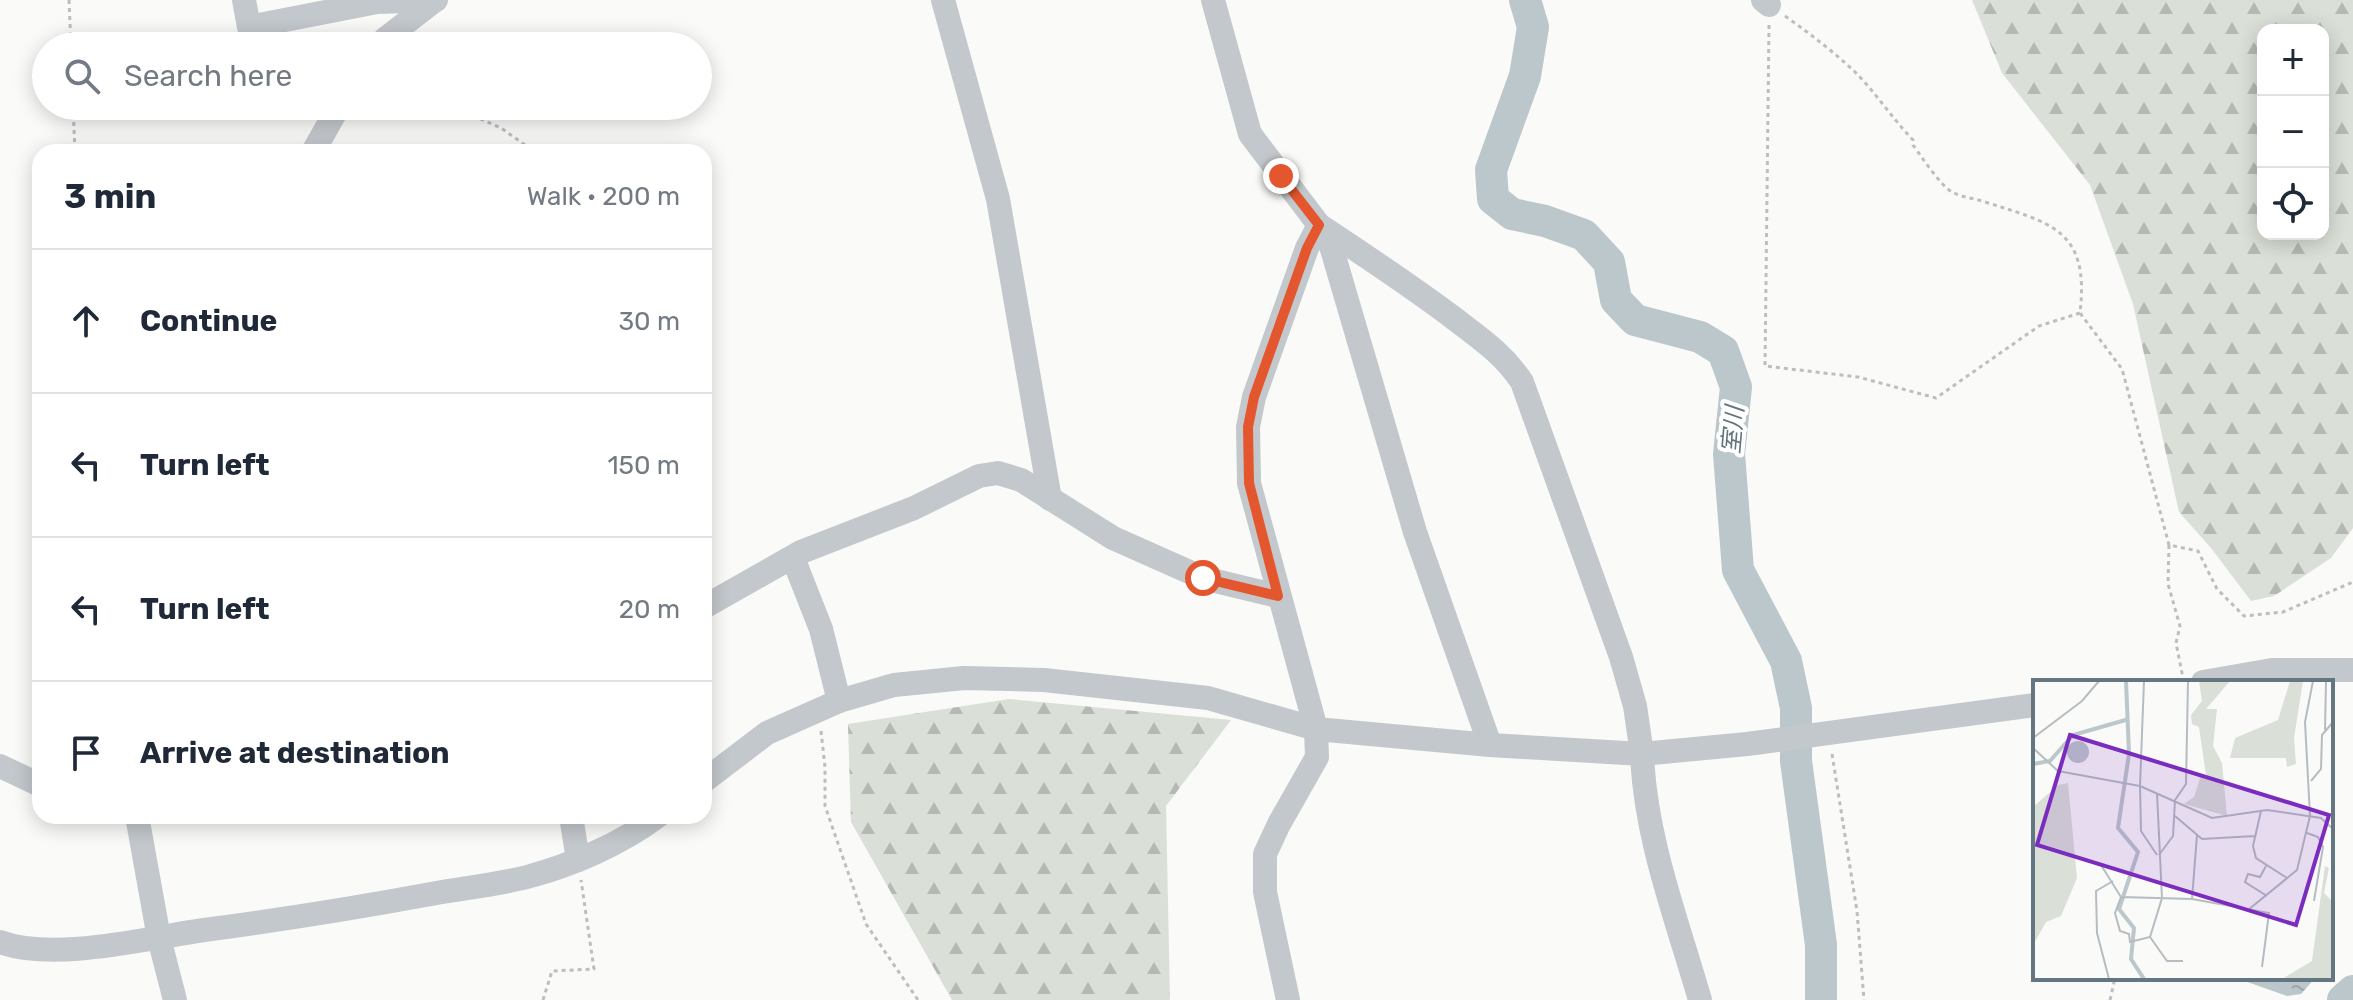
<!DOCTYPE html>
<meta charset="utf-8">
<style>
body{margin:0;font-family:Rubik,"Noto Sans JP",sans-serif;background:#f6f6f7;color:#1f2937}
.controls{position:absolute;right:24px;top:24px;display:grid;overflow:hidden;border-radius:16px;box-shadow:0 4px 20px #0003}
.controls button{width:72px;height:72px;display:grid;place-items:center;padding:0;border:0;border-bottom:2px solid #e0e1e3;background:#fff;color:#1f2937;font:40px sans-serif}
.stop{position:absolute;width:24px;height:24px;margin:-18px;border:6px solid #e4572e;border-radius:50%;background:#fff}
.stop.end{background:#e4572e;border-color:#fff;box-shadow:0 2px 8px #0008}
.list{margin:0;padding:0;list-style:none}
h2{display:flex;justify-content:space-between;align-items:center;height:104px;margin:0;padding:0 32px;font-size:34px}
h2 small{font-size:26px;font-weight:400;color:#747a83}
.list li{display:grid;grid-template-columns:52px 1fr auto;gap:24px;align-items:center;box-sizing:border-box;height:144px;padding:0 32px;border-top:2px solid #e0e1e3}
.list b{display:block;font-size:30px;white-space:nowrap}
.list em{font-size:26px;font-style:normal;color:#747a83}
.icon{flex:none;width:44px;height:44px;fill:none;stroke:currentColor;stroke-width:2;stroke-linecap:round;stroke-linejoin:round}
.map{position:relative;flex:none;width:2353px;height:1000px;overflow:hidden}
.search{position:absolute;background:#fff;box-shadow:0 4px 20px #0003;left:32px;top:32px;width:680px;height:88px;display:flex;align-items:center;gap:20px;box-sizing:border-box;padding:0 28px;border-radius:44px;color:#747a83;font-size:30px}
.panel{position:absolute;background:#fff;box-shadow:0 4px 20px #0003;left:32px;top:144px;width:680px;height:680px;border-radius:24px}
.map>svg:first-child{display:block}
</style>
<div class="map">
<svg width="2353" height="1000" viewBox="0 0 2353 1000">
<defs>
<pattern id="forest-firs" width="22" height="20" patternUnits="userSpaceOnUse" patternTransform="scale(2)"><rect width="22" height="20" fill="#dadfd7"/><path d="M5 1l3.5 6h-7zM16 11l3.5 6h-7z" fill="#b4b9b4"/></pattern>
<pattern id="water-ripples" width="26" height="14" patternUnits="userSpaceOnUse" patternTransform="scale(2)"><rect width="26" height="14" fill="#bbc7cb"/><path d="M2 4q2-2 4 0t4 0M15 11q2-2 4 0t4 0" fill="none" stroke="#9ca6aa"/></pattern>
</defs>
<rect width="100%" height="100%" fill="#fafaf8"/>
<g fill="url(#forest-firs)" fill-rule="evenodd">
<path d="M1972 0H2353V528L2331 558 2274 596 2251 601 2211 548 2179 512 2133 304 2090 185 2002 73ZM2263 30H2323V234H2263Z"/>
<path d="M1009 699 1231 720 1166 806 1170 1000H952L851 822 848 724Z"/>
</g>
<path fill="url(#water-ripples)" d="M2236 978H2315L2301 994 2287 996Z"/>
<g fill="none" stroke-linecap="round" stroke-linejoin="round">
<g stroke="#bbc7cb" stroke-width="32">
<path d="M1525 0 1533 27 1525 76 1491 170 1493 199 1512 214 1545 221 1584 235 1609 262 1616 300 1635 320 1700 337 1723 351 1736 387 1729 454 1738 570 1786 661 1796 708V761L1821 945V1000"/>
<path d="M2343 1000 2353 991"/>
</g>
<g stroke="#bbbfc2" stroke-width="3" stroke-dasharray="4 4" stroke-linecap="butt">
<path d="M69 0 71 46"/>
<path d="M1785 16C1810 34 1833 51 1855 72 1876 93 1892 118 1913 140V145C1922 157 1940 185 1952 192 1961 197 1972 198 1982 201 2050 223 2090 228 2080 313L2122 369 2169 545 2198 551 2217 589 2244 616 2283 612 2353 582"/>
<path d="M1769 25 1765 366 1858 377 1936 398 2039 326 2080 313"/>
<path d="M73 106 75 152"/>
<path d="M451 106 501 128 535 152"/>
<path d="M2169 545 2168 584 2180 626 2176 643 2183 678"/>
<path d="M821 731 825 767V806L866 924 918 1000"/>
<path d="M1832 754 1857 911 1864 1000"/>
<path d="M543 1000 552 971 594 969 581 880"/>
<path d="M2110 1000 2115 978"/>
</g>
<g stroke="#c3c8cc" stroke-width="24">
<path d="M244 0 249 27 377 2 436 0"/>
<path d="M943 0 998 199 1050 499"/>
<path d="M1213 0 1250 134 1319 225 1331 246 1415 532 1490 745"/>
<path d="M1763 0 1769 5"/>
<path d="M379 46 385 39 434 1"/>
<path d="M313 152 339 106"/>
<path d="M1319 225C1363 254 1408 284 1451 316 1478 337 1503 353 1522 382L1621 657 1635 706 1642 754 1747 744 2035 705"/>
<path d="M793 558 821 629 839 701"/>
<path d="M704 607 801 552 914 508 979 476 998 473 1021 480 1113 538 1203 578 1278 596"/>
<path d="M2203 682 2272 670H2353"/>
<path d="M0 766 40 785"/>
<path d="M704 781 767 733 839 701 894 685 964 678 1044 680 1208 698 1316 729 1490 745 1642 754C1645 838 1677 920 1700 1000"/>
<path d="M137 816 159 938 175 1000"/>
<path d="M571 816 578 860"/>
<path d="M0 942C54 962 147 938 204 930 280 920 355 908 431 894 463 888 496 885 527 877 572 865 621 844 658 816"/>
<path d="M1288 1000 1265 892V854L1279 824 1317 757 1316 729 1249 483 1248 427 1254 397 1307 248 1319 225"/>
</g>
</g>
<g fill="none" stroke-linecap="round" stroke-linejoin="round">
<path stroke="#e4572e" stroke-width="10" d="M1203 578 1278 596 1249 483 1248 427 1254 397 1307 248 1319 225 1281 176"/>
</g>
<g text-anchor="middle" stroke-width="8" stroke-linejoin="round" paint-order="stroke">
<g font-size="24" font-style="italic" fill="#60757c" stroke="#fff">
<text transform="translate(1733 430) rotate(-85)" y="8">室川</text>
</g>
</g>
<g transform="translate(2033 680)">
<rect width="300" height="300" fill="#fafaf8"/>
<path d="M166 1H197L173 29H184L180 66 189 83 194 136 151 124 161 117 168 95H173L166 47 159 44 158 35 169 21ZM257 1H270L261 58 263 84 254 87 253 78H197L202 58 245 40ZM35 103 44 198 28 236 13 242 0 265V127L25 105ZM292 186 296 188 291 213 300 222V299H249L279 281Z" fill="#dadfd7"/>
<path d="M34 72a11 11 0 1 1 22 0a11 11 0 1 1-22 0Z" fill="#bbc7cb"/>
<path fill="none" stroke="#bbc7cb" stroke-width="4" d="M93 1 96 74 85 148 105 172 86 229 101 248 98 279 111 299M0 84 17 81 40 55 96 39"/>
<path fill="none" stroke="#b5bdc2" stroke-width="2" d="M111 1 107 106 179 138 234 130 288 138 300 149M292 50 293 1M0 58 49 21 66 1M0 68 25 91 107 106 108 151 124 175M278 101 288 89 289 55 300 42M228 131 220 166 223 178 254 198M142 136 169 159 222 156M274 153 285 157 290 167 281 221M126 175 140 156 142 120 153 104 155 1M68 185 88 217 82 233 87 251 96 254 97 262 117 257 129 218 124 113M233 186 227 197 215 194 212 202 234 216M88 217 159 219 236 233 229 287M159 219 164 155M215 230 264 190 277 136 272 42 280 1M117 257 134 281H150M76 299 64 253 63 211 80 201"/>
<path fill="#7b2cbf" fill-opacity="0.15" stroke="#7b2cbf" stroke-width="4" d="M37 55 296 135 263 245 4 165Z"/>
<rect width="300" height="300" fill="none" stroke="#657683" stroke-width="4"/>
</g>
</svg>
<div class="controls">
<button>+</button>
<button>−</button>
<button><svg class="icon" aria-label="locate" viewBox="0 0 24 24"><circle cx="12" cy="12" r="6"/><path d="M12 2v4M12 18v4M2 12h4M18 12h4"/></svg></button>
</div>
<div class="stop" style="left:1203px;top:578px"></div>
<div class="stop end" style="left:1281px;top:176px"></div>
<div class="search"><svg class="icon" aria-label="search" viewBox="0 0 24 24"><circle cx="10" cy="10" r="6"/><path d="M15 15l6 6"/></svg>Search here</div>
<section class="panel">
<h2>3 min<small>Walk · 200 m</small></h2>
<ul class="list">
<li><svg class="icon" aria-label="ahead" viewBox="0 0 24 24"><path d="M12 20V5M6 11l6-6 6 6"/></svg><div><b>Continue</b></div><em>30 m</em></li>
<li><svg class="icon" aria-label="left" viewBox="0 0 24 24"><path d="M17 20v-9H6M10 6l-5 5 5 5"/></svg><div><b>Turn left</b></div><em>150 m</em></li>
<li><svg class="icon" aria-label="left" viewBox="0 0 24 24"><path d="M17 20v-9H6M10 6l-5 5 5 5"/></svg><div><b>Turn left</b></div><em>20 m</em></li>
<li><svg class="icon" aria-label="arrive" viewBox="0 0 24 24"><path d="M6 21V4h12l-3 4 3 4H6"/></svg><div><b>Arrive at destination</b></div></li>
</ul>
</section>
</div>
